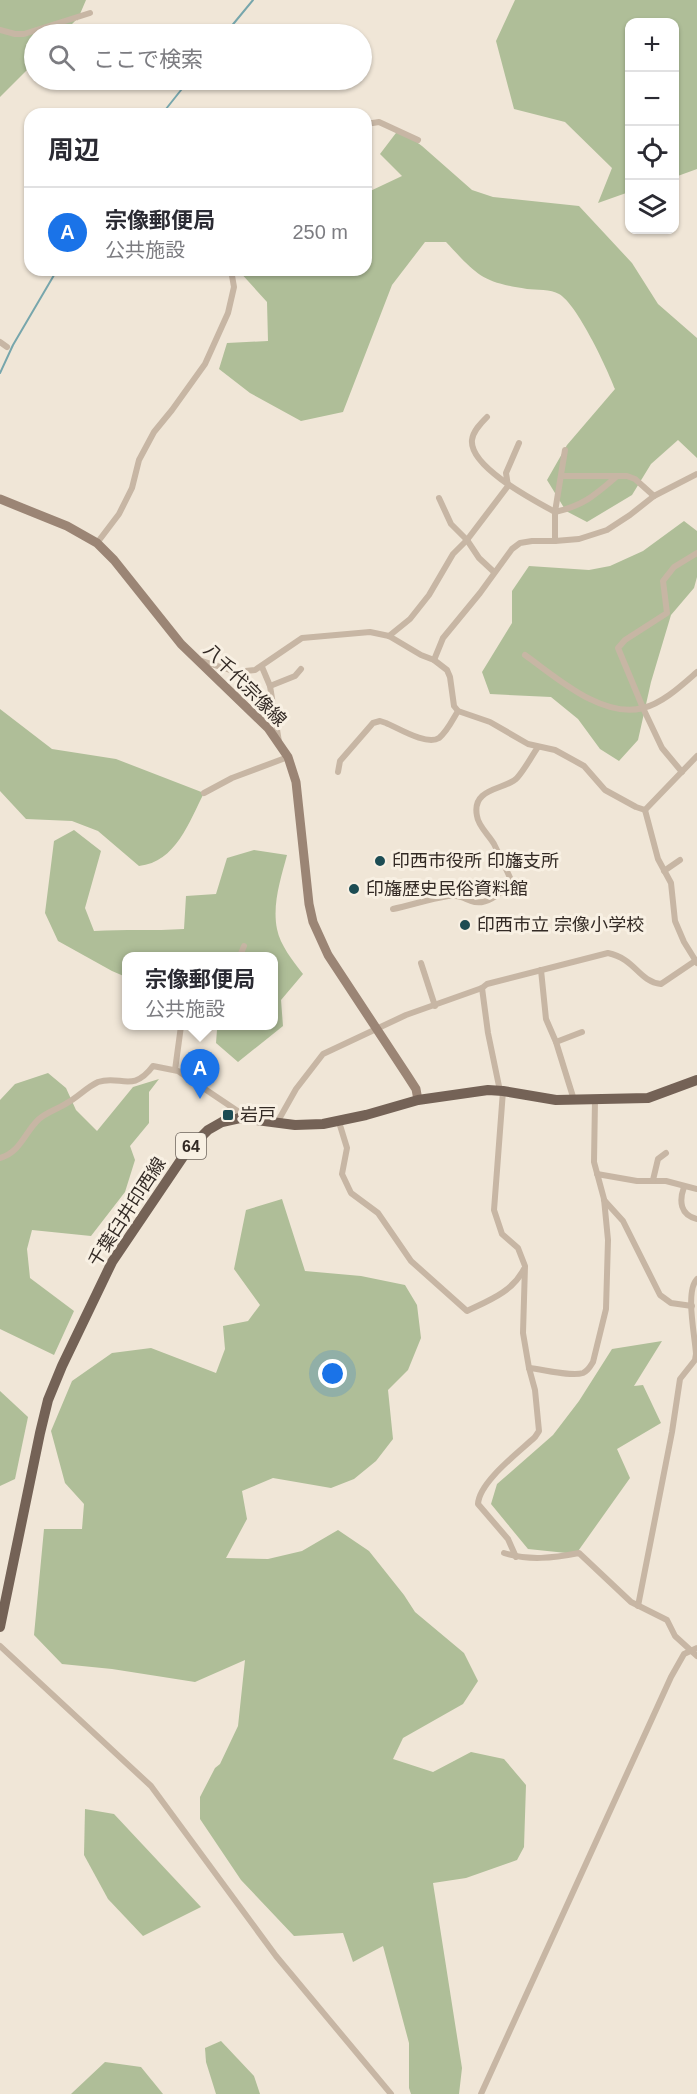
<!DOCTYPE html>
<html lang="ja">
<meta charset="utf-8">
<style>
body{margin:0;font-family:Arial,"Noto Sans JP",sans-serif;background:#f7f7f7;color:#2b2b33}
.controls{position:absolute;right:18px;top:18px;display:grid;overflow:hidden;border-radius:12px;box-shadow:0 2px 4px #0004}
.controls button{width:54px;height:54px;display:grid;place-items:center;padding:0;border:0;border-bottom:2px solid #e1e1e2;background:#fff;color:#2b2b33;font:30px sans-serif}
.you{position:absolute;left:333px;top:1374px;width:21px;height:21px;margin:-15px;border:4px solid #fff;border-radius:50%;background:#1a73e8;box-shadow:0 0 0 9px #1a73e833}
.badge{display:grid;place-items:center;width:39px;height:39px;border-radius:50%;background:#1a73e8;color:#fff;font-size:20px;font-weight:700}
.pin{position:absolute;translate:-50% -50px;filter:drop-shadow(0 2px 3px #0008)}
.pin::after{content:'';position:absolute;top:32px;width:21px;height:18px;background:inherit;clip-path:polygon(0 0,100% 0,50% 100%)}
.popup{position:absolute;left:122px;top:952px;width:156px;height:78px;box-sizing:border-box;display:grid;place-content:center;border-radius:12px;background:#fff;filter:drop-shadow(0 2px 4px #0005);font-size:20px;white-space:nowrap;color:#7c7c81}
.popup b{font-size:22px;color:#2b2b33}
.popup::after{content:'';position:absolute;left:50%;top:100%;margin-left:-12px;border:12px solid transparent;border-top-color:#fff}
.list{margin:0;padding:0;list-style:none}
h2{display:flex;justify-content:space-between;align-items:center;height:78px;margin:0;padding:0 24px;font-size:26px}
h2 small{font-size:20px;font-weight:400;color:#7c7c81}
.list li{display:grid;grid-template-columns:39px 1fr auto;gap:18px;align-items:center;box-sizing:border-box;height:90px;padding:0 24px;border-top:2px solid #e1e1e2}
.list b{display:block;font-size:22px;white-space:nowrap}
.list p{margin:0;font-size:20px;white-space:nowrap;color:#7c7c81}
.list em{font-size:20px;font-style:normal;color:#7c7c81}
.icon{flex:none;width:33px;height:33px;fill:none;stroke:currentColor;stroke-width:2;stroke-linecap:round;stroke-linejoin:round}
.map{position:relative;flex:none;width:697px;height:2094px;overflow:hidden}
.search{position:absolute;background:#fff;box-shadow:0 2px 4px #0004;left:24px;top:24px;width:348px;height:66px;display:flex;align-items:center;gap:15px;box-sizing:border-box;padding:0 21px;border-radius:33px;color:#7c7c81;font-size:22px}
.panel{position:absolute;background:#fff;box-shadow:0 2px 4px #0004;left:24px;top:108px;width:348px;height:168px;border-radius:18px}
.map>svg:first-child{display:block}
</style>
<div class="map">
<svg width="697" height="2094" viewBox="0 0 697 2094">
<rect width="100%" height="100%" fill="#f0e6d7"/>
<g fill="#afbe98">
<path d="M0 0H86L77 21V19L62 34H34V63L0 97Z"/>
<path d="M515 0H697V169L675 177 674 22H630L629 192 598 203 612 168 565 122 514 109 496 41Z"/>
<path d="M399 129 422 146 472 190 493 197 579 206 632 263 658 304 697 338V458L678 440 651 464 632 495 587 522 566 511 547 480 567 445 615 389C607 368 577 304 559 294 551 289 536 290 527 289 481 282 477 275 446 242H425L392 285 343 412 301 421 250 393 219 369 227 343 268 341 267 302 238 270H366V193L402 176 380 154Z"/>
<path d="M684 521 697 531V577L694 588 671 615 651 682 638 740 619 761 600 749 578 719 551 697 490 694 482 672 512 623V591L529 566 589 570 610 566 643 551Z"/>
<path d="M0 709 52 749 116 759 204 793C189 822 176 862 139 866L98 831 72 821 26 819 0 791Z"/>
<path d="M74 830 101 851 85 908 94 931C124 929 154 931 184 929L186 896 216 894 227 858 254 850 287 855C281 878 272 904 277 929 280 945 293 961 303 974L281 1000 283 1026 238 1062 216 1043 217 1030 221 1026H274V956H127L126 977 112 971 58 941 45 913 54 841Z"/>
<path d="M48 1073 66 1088 76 1110 97 1131 133 1087 159 1079 149 1092V1123L130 1146 135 1160 125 1192 91 1236 32 1230 27 1249 30 1278 74 1311 54 1355 0 1329V1100L15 1084Z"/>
<path d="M282 1199 305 1271 361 1276 405 1285 417 1305 421 1338 408 1370 388 1390 393 1439 376 1461 354 1479 331 1488 273 1478 242 1491 247 1519 226 1558 268 1559 302 1551 338 1530 369 1551 404 1595 415 1612 464 1653 478 1681 463 1704 403 1738 393 1759 433 1772 471 1752 504 1759 526 1785 524 1847 517 1860 466 1878 433 1883 462 2068 459 2094H411L409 2088V2043L383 1946 353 1962 343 1933 294 1936 241 1880 200 1819V1797L215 1768 220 1764 238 1726 245 1660 195 1682 112 1669 62 1664 34 1635 44 1529H82L84 1504 65 1483 51 1431 72 1381 112 1353 151 1348 216 1373 225 1349 223 1326 248 1321 260 1305 234 1269 246 1210Z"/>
<path d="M662 1341 634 1386 643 1385 661 1423 617 1449 630 1478 576 1554 528 1549 491 1504 497 1484 553 1435 579 1401 612 1349Z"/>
<path d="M0 1391 28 1417 15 1479 0 1486Z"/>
<path d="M85 1809 114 1814 201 1907 143 1936 108 1899 84 1855Z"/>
<path d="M221 2041 254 2076 260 2094H216L206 2062 205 2048Z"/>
<path d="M105 2062 141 2067 163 2094H71Z"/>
</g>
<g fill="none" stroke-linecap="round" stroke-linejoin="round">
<g stroke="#77a6ac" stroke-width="2">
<path d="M225 34 253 0"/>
<path d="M162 114 189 80"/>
<path d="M0 373 13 345 57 270"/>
</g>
<g stroke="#c7b6a4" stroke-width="6">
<path d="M0 30 15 34H24L90 13"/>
<path d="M366 124 379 122 418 140"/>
<path d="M0 342 7 347"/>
<path d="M487 417C481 423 473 431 472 440 469 467 535 501 555 512 583 506 595 495 616 477"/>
<path d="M562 476H627L635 479 654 496"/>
<path d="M439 498 451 524 467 540 479 558 494 572"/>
<path d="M555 541V512L565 450"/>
<path d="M97 543 119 514 132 488 139 460 154 432 172 410 205 364 228 313 234 287 231 270"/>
<path d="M389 636 410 619 429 595 453 554 467 540 508 486 506 473 519 443"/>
<path d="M525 655C556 677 602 719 643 708 663 703 682 685 697 672"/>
<path d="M434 660 443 638 480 593 512 549 520 543 532 541H555L579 539 607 530 630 515 654 496 697 474"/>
<path d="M202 661 236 672 255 670 302 638 370 632 389 636 421 655 434 660 447 670 450 677 454 706 458 711 490 722 528 744 555 750 584 766 605 790 636 807 645 810"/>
<path d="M262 667 270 686 279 742"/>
<path d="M270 686 295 676 301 669"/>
<path d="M338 772 340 761 373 723 380 721 386 723C398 728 427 746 439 738 447 732 453 719 458 711"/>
<path d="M682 772 662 748 643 708 618 648 625 640 667 613 663 581 674 567 697 553"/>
<path d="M204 793 232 778 288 757"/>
<path d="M645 810 658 859 671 883 675 921 684 942 697 963"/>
<path d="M645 810 697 756"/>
<path d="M664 871 680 860"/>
<path d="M393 909C411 905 430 899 448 896 458 895 462 897 471 901 487 907 501 892 512 882 506 869 500 856 494 844 489 835 478 826 477 816 471 787 506 790 517 778 525 769 531 757 538 747"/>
<path d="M240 956 244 946"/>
<path d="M421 963 435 1006"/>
<path d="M541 970 546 1019 556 1042 574 1100"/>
<path d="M482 988 488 1033 500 1091"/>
<path d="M556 1042 582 1032"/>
<path d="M175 1070 181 1026"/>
<path d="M503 1091 494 1210 502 1234 518 1248 525 1266 523 1333 529 1368 535 1390 539 1431 535 1437C519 1452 479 1482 478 1504L508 1539 516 1557"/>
<path d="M278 1121 296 1089 323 1054 406 1015 482 988 487 984 608 953C636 959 638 981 661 984L695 961"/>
<path d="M339 1122 347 1148 342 1174 351 1193 378 1213 411 1261 467 1311C490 1300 512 1292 524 1269"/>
<path d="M0 1158C21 1152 24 1133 39 1119 47 1112 58 1109 67 1103 78 1097 87 1087 98 1082 120 1074 132 1094 153 1066L178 1071 245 1116"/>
<path d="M597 1174 637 1181H666L697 1189"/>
<path d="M653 1180 658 1159 666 1153"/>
<path d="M684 1187C679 1201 680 1215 697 1219"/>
<path d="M604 1200 623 1221 660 1295 671 1303 692 1306"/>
<path d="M529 1368C542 1369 571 1377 583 1373 588 1371 590 1367 593 1362L606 1309 608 1240 604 1199 594 1162 595 1100"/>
<path d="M504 1553C529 1561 553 1558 579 1553L631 1602 667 1620 675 1636 697 1656"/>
<path d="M638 1606 672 1432 680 1379 695 1360 696 1354C695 1336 685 1291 697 1279"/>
<path d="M0 1646 151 1786 276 1956 391 2094"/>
<path d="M481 2094 671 1677 684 1654 697 1648"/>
</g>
<path stroke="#9b8575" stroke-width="9" d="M0 499 67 526 97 543 114 560 181 644 268 728 288 757 296 782 309 904 313 922 328 955 407 1075 416 1089 418 1100"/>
<path stroke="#746256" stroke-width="10" d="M0 1627 40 1433 48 1400 62 1366 112 1262 187 1151 208 1130 222 1122 240 1118 295 1125 323 1124 366 1115 418 1100 488 1090 503 1091 556 1100 648 1098 697 1080"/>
</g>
<g fill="#1c4c53" stroke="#f8f0e3" stroke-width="2">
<circle cx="380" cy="861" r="6"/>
<circle cx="354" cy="889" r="6"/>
<circle cx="465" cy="925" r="6"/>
<rect x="222" y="1109" width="12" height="12" rx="3"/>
</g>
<g text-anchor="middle" stroke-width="6" stroke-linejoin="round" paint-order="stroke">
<rect fill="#f8f0e3" stroke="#6e655e" stroke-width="1.5" x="176" y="1133" width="30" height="26" rx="4.5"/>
<g font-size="16" font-weight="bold" fill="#332a25">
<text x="191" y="1152">64</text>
</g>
<g font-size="18" fill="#332a25" stroke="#f8f0e3">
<text transform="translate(245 685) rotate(45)" y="6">八千代宗像線</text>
<text transform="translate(127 1212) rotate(-57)" y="6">千葉臼井印西線</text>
</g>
<g font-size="18" fill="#332a25" stroke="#f8f0e3" text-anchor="start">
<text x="392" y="867">印西市役所 印旛支所</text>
<text x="366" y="895">印旛歴史民俗資料館</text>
<text x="477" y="931">印西市立 宗像小学校</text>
<text x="240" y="1121">岩戸</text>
</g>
</g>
</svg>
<div class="controls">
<button>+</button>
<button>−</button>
<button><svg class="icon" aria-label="locate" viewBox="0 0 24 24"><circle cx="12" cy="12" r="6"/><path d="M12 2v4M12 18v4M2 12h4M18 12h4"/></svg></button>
<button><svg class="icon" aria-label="layers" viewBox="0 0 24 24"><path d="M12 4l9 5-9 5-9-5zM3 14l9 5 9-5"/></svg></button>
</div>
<div class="you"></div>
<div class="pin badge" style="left:200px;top:1099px">A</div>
<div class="popup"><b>宗像郵便局</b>公共施設</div>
<div class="search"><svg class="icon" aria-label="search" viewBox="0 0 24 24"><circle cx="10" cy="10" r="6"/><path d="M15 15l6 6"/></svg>ここで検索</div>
<section class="panel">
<h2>周辺<small></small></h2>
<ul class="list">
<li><span class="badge">A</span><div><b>宗像郵便局</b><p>公共施設</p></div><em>250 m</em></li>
</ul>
</section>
</div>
